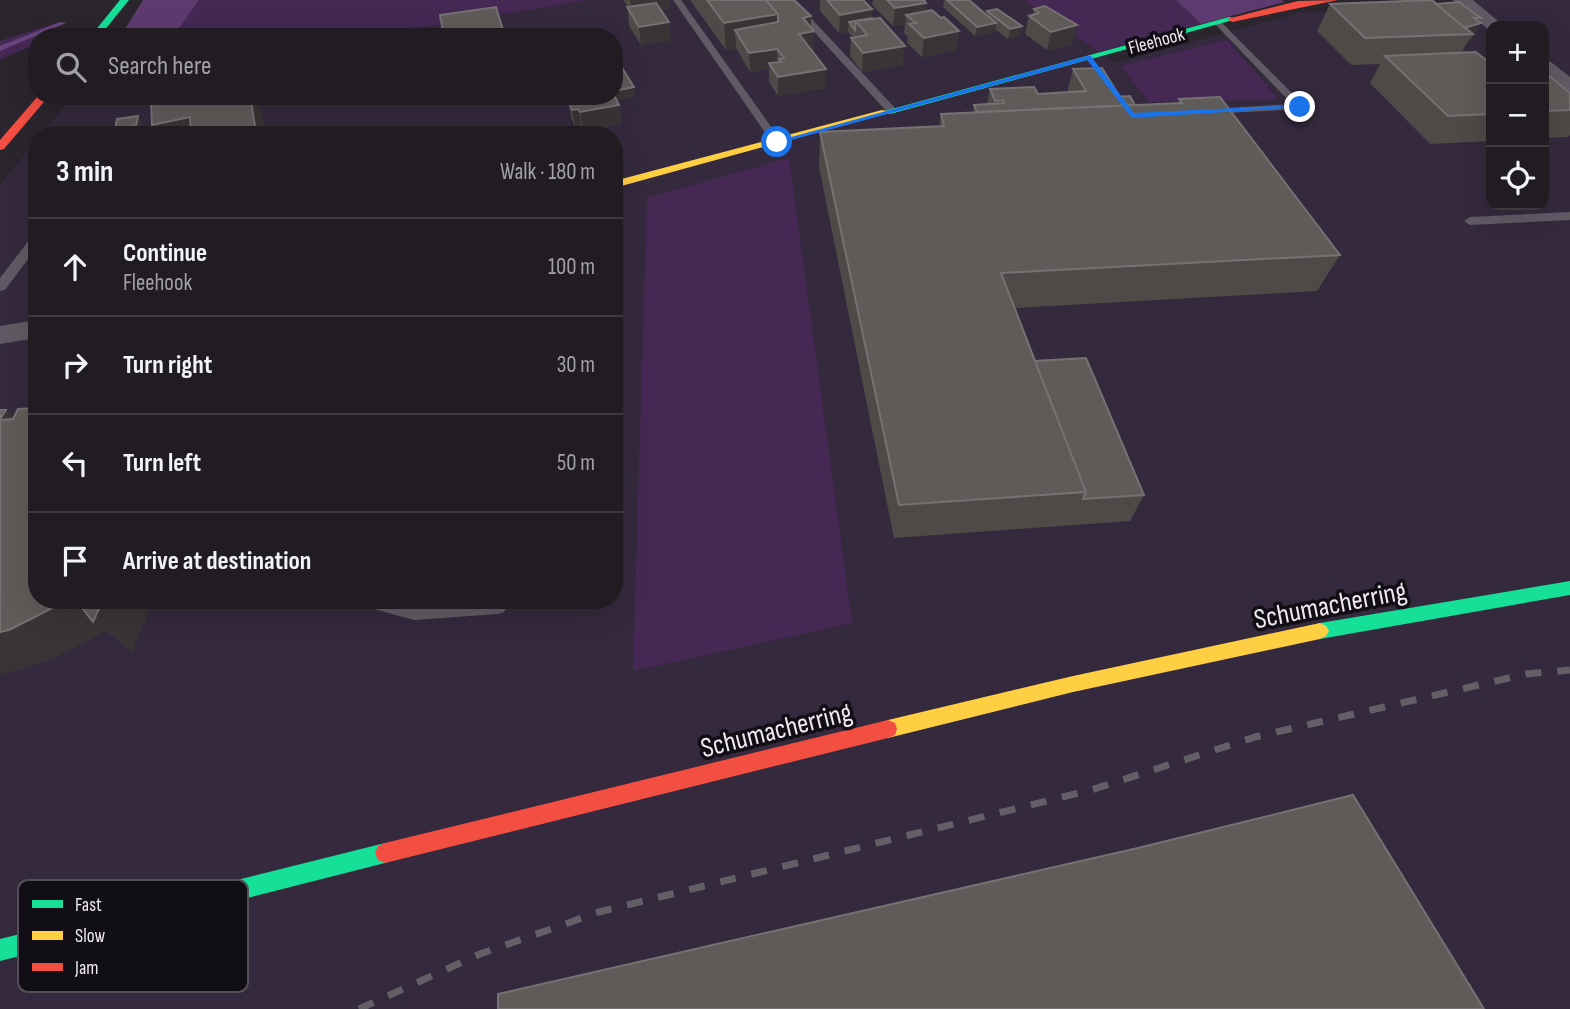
<!DOCTYPE html>
<meta charset="utf-8">
<style>
body{margin:0;font-family:"Sofia Sans Condensed",sans-serif;background:#2d292f;color:#f1f3f6}
.controls{position:absolute;right:21px;top:21px;display:grid;overflow:hidden;border-radius:14px;box-shadow:0 7px 28px #0002}
.controls button{width:63px;height:63px;display:grid;place-items:center;padding:0;border:0;border-bottom:2px solid #3d3a40;background:#201c22;color:#f1f3f6;font:35px sans-serif}
.stop{position:absolute;width:21px;height:21px;margin:-16px;border:5px solid #1a73e8;border-radius:50%;background:#fff}
.stop.end{background:#1a73e8;border-color:#fff;box-shadow:0 2px 7px #0008}
.list{margin:0;padding:0;list-style:none}
h2{display:flex;justify-content:space-between;align-items:center;height:91px;margin:0;padding:0 28px;font-size:30px}
h2 small{font-size:23px;font-weight:400;color:#a2a1a5}
.list li{display:grid;grid-template-columns:46px 1fr auto;gap:21px;align-items:center;box-sizing:border-box;height:98px;padding:0 28px;border-top:2px solid #3d3a40}
.list b{display:block;font-size:26px;white-space:nowrap}
.list p{margin:0;font-size:23px;white-space:nowrap;color:#a2a1a5}
.list em{font-size:23px;font-style:normal;color:#a2a1a5}
.icon{flex:none;width:38px;height:38px;fill:none;stroke:currentColor;stroke-width:2;stroke-linecap:round;stroke-linejoin:round}
.map{position:relative;flex:none;width:1570px;height:1009px;overflow:hidden}
.search{position:absolute;background:#201c22;box-shadow:0 7px 28px #0002;left:28px;top:28px;width:595px;height:77px;display:flex;align-items:center;gap:18px;box-sizing:border-box;padding:0 24px;border-radius:28px;color:#a2a1a5;font-size:26px}
.panel{position:absolute;background:#201c22;box-shadow:0 7px 28px #0002;left:28px;top:126px;width:595px;height:483px;border-radius:28px}
.map>svg:first-child{display:block}
</style>
<div class="map">
<svg width="1570" height="1009" viewBox="0 0 1570 1009">
<rect width="100%" height="100%" fill="#2b262e"/>
<path fill="#35293d" fill-rule="evenodd" d="M588 0H954L958 3 973 0H1024L1115 63 1298 13 1478 0H1570V1009H0V184L37 140V600H614V135H41L73 96H614V37H299L432 26ZM1491 26H1544V205H1491Z"/>
<g fill="#462855">
<path d="M199 0H588L432 26 299 37H173Z"/>
<path d="M1024 0H1176L1201 24 1099 52Z"/>
<path d="M56 23 45 37H37V44L0 59V41Z"/>
<path d="M1227 40 1278 99 1149 102 1121 66Z"/>
<path d="M789 158 852 623 633 671 647 198Z"/>
</g>
<g fill="#5d3b70">
<path d="M143 0H199L173 37H120Z"/>
<path d="M1176 0H1282L1284 2 1201 24Z"/>
</g>
<g fill="none" stroke-linecap="round" stroke-linejoin="round">
<path fill="#69457d" fill-rule="evenodd" d="M60 22 66 23 0 51V46Z"/>
<g fill="#605a64" fill-rule="evenodd">
<path d="M673 0H681L782 142 781 144H773Z"/>
<path d="M785 0H794L896 109V113H888Z"/>
<path d="M1219 20 1304 105V109L1206 114 1205 112 1210 109 1292 104 1216 25 1214 23Z"/>
<path d="M1570 212V220L1470 225 1464 221 1470 217Z"/>
<path d="M37 234V247L5 290 0 291V278L33 235Z"/>
<path d="M359 600H397L414 604 500 600 507 607 504 612 498 614 414 620 367 607 361 605Z"/>
</g>
<g fill="#605a64" fill-rule="evenodd">
<path d="M1453 0H1473L1504 26H1491V31L1489 30Z"/>
<path d="M1544 60 1551 62 1570 77V93L1563 91 1544 75Z"/>
<path d="M37 320V338L0 344V326Z"/>
</g>
<g fill="#16e098" fill-rule="evenodd">
<path d="M120 0H129L99 37H90Z"/>
<path d="M1229 17 1237 19 890 114 881 112Z"/>
<path d="M1570 581V595L1320 639 1314 636 1311 631 1314 626 1320 623Z"/>
<path d="M385 843 392 846 395 853 392 860 385 863 0 961V939Z"/>
</g>
<g fill="#ffcf43" fill-rule="evenodd">
<path d="M882 110 891 112 614 188V181Z"/>
<path d="M1320 623 1326 626 1329 631 1326 636 1320 639 1073 692 888 738 881 735 879 729 881 723 888 720 1073 676Z"/>
</g>
<g fill="#f24e42" fill-rule="evenodd">
<path d="M1338 0 1232 22 1227 19 1298 1Z"/>
<path d="M38 96H49L4 149 0 150V140Z"/>
<path d="M888 720 895 723 897 729 895 735 888 738 385 863 378 860 375 853 378 846 385 843Z"/>
</g>
<path stroke="#635f66" stroke-width="7" stroke-dasharray="16 16" stroke-linecap="butt" d="M359 1009 480 954 599 912 1091 790 1255 737 1526 674 1570 670"/>
</g>
<g fill="#4e4a47">
<path d="M623 0H670V8L661 10 669 22 671 40 641 45 629 26 628 7Z"/>
<path d="M690 0H794L811 27 814 50H812L825 88 778 96 769 82V69L750 72 736 48 726 50Z"/>
<path d="M820 0H863L871 18 903 65 862 72 850 56 851 38 853 37 848 32 839 33 820 11Z"/>
<path d="M873 0H924L925 11 941 18 959 31 956 50 922 57 907 43 908 37 904 33 905 24 893 26 872 5Z"/>
<path d="M944 0H969L986 14 987 11 1022 26 1020 36 1008 39 995 29V33L975 36 943 7Z"/>
<path d="M1330 4H1436L1481 18 1470 42 1467 43 1462 52 1491 64V141L1430 144 1370 83 1380 64 1351 65 1317 31Z"/>
<path d="M1045 6 1072 44 1047 50 1025 34 1029 16 1032 15 1034 9Z"/>
<path d="M1073 69 1117 92 1116 97 1135 105 1177 104 1179 99 1340 255 1317 291 1015 308 1035 361 1144 495 1130 521 894 538 819 167 820 132 939 126 941 114 973 113 974 105 987 104 990 89 1038 94 1067 92Z"/>
<path d="M1544 72 1570 93V135L1568 137 1544 138Z"/>
<path d="M567 97H635L617 100 619 105 622 124 584 131 582 128 576 129 571 117Z"/>
</g>
<g fill="#393435">
<path d="M630 0H670V8L632 14Z"/>
<path d="M926 3 924 21 906 15 905 24 893 26 895 8Z"/>
<path d="M872 9 871 28 856 21 849 22 848 32 839 33 840 15Z"/>
<path d="M778 14V41L735 30 736 48 726 50 724 23Z"/>
<path d="M811 16V32L814 31V50L799 53V34L803 18Z"/>
<path d="M669 22 671 40 641 45 639 27Z"/>
<path d="M996 23 995 33 975 36 977 27Z"/>
<path d="M1481 23 1470 42 1467 43 1473 34 1460 29Z"/>
<path d="M1077 25 1072 44 1047 50 1051 32Z"/>
<path d="M1022 26 1020 36 1008 39 1010 29Z"/>
<path d="M959 31 956 50 922 57 924 38Z"/>
<path d="M905 46 903 65 862 72 863 53Z"/>
<path d="M777 49V67L769 63V69L750 72 749 53Z"/>
<path d="M826 69 825 88 778 96V77Z"/>
<path d="M634 87 635 97 611 101 614 96V91Z"/>
<path d="M250 96H254L262 113 266 135 256 132Z"/>
<path d="M619 105 622 124 584 131 580 112Z"/>
<path d="M578 109 582 128 576 129 572 110Z"/>
<path d="M138 116 144 126 142 135H118L115 129Z"/>
<path d="M190 117 200 135H158L152 125Z"/>
<path d="M614 343 620 369 614 479Z"/>
<path d="M6 410 37 439 0 420Z"/>
<path d="M68 600H153L132 652 106 631 53 659 22 669 0 674V632Z"/>
</g>
<g fill="#5f5b59" stroke="#767172" stroke-width="2">
<path d="M707 0H766L778 14 724 23Z"/>
<path d="M766 0H794L811 16 803 18 814 31 799 34 826 69 778 77 769 63 781 62 779 59 784 58 777 49 749 53 735 30 778 22V14Z"/>
<path d="M827 0H863L872 9 840 15Z"/>
<path d="M887 0H924L926 3 895 8Z"/>
<path d="M947 0H969L996 23 977 27Z"/>
<path d="M1432 0 1473 34 1365 38 1330 4Z"/>
<path d="M1459 2 1481 18H1474L1481 23 1465 28 1436 4Z"/>
<path d="M656 3 669 22 639 27 627 7Z"/>
<path d="M1045 6 1077 25 1051 32 1029 16 1039 13 1034 9Z"/>
<path d="M496 7 505 37H444L440 15Z"/>
<path d="M997 9 1022 26 1010 29 987 11Z"/>
<path d="M932 10 941 18 944 17 959 31 924 38 909 24 916 23 906 15Z"/>
<path d="M872 18 873 19 856 21 855 30 849 22Z"/>
<path d="M880 18 905 46 863 53 851 38 867 35 856 21Z"/>
<path d="M1476 52 1491 64V114L1448 116 1385 56Z"/>
<path d="M614 58H616L634 87 614 91Z"/>
<path d="M1102 68 1117 92H1114L1116 97 1130 96 1135 105 977 112 974 105 1004 103 1003 100 995 101 990 89 1034 87 1038 94 1086 91 1073 69Z"/>
<path d="M1544 72 1570 93V110L1544 111Z"/>
<path d="M614 95 619 105 580 112 578 109 572 110 567 97 572 96H614Z"/>
<path d="M183 96H250L256 132 266 130 267 135H191L190 117 152 125 151 102Z"/>
<path d="M1220 97 1340 255 1001 273 1086 492 899 505 820 132 944 126 941 114 1182 103 1179 99Z"/>
<path d="M138 116 136 126 115 129 117 119Z"/>
<path d="M387 129 389 135H362Z"/>
<path d="M1086 358 1144 495 1083 499 1086 492 1035 361Z"/>
<path d="M37 408V600H68L9 630 0 632V420L13 419 18 409Z"/>
<path d="M0 410H6L0 419Z"/>
<path d="M76 600H103L93 622Z"/>
<path d="M1353 795 1484 1009H498V994L1138 848Z"/>
</g>
<path fill="#1a73e8" d="M1087 56H1091L1134 113 1300 105 1303 107 1132 118 1087 60 780 143 773 142Z"/>
<g text-anchor="middle" stroke-width="7" stroke-linejoin="round" paint-order="stroke">
<g font-size="19" fill="#efe9f3" stroke="#120e15">
<text transform="translate(1156 40) rotate(-15)" y="7">Fleehook</text>
</g>
<g font-size="28" fill="#efe9f3" stroke="#120e15">
<text transform="translate(1330 604) rotate(-11)" y="10">Schumacherring</text>
<text transform="translate(776 729) rotate(-14)" y="10">Schumacherring</text>
</g>
</g>
<rect x="18" y="880" width="230" height="112" rx="10" fill="#120e15" stroke="#545058" stroke-width="2"/>
<rect x="32" y="900" width="31" height="8" fill="#16e098"/>
<rect x="32" y="931" width="31" height="9" fill="#ffcf43"/>
<rect x="32" y="963" width="31" height="8" fill="#f24e42"/>
<g font-size="19" fill="#efe9f3">
<text x="75" y="911">Fast</text>
<text x="75" y="942">Slow</text>
<text x="75" y="974">Jam</text>
</g>
</svg>
<div class="controls">
<button>+</button>
<button>−</button>
<button><svg class="icon" aria-label="locate" viewBox="0 0 24 24"><circle cx="12" cy="12" r="6"/><path d="M12 2v4M12 18v4M2 12h4M18 12h4"/></svg></button>
</div>
<div class="stop" style="left:777px;top:142px"></div>
<div class="stop end" style="left:1300px;top:107px"></div>
<div class="search"><svg class="icon" aria-label="search" viewBox="0 0 24 24"><circle cx="10" cy="10" r="6"/><path d="M15 15l6 6"/></svg>Search here</div>
<section class="panel">
<h2>3 min<small>Walk · 180 m</small></h2>
<ul class="list">
<li><svg class="icon" aria-label="ahead" viewBox="0 0 24 24"><path d="M12 20V5M6 11l6-6 6 6"/></svg><div><b>Continue</b><p>Fleehook</p></div><em>100 m</em></li>
<li><svg class="icon" aria-label="right" viewBox="0 0 24 24"><path d="M7 20v-9h11M14 6l5 5-5 5"/></svg><div><b>Turn right</b></div><em>30 m</em></li>
<li><svg class="icon" aria-label="left" viewBox="0 0 24 24"><path d="M17 20v-9H6M10 6l-5 5 5 5"/></svg><div><b>Turn left</b></div><em>50 m</em></li>
<li><svg class="icon" aria-label="arrive" viewBox="0 0 24 24"><path d="M6 21V4h12l-3 4 3 4H6"/></svg><div><b>Arrive at destination</b></div></li>
</ul>
</section>
</div>
